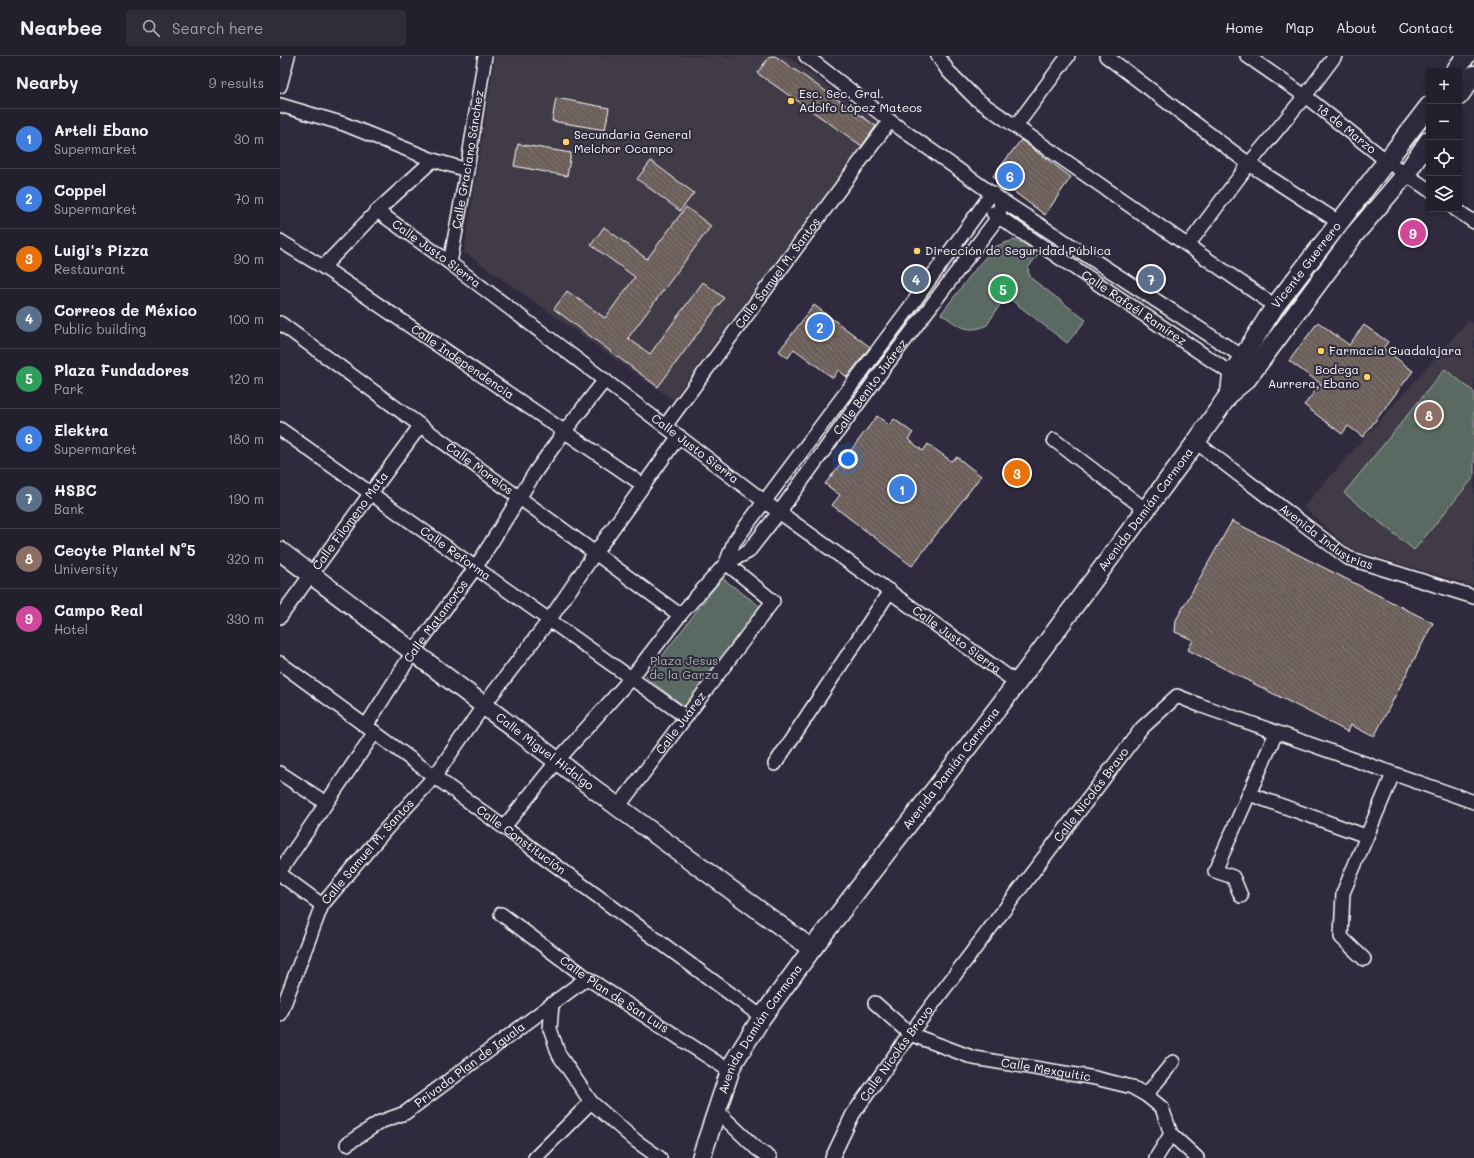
<!DOCTYPE html>
<meta charset="utf-8">
<style>
body{margin:0;font-family:Mali,sans-serif;background:#2f2d3a;color:#f1f3f6}
.controls{position:absolute;right:12px;top:12px;display:grid;overflow:hidden;border-radius:4px;box-shadow:0 2px 6px #0003}
.controls button{width:36px;height:36px;display:grid;place-items:center;padding:0;border:0;border-bottom:1px solid #403e4a;background:#23202e;color:#f1f3f6;font:20px sans-serif}
.you{position:absolute;left:568px;top:403px;width:14px;height:14px;margin:-10px;border:3px solid #fff;border-radius:50%;background:#1a73e8;box-shadow:0 0 0 6px #1a73e833}
.badge{display:grid;place-items:center;width:26px;height:26px;border-radius:50%;background:#bca0f2;color:#fff;font-size:13px;font-weight:700}
.pin{position:absolute;translate:-50% -50%;border:2px solid #fff;box-shadow:0 1px 4px #0006}
.list{margin:0;padding:0;list-style:none}
h2{display:flex;justify-content:space-between;align-items:center;height:52px;margin:0;padding:0 16px;font-size:17px}
h2 small{font-size:13px;font-weight:400;color:#a3a3aa}
.list li{display:grid;grid-template-columns:26px 1fr auto;gap:12px;align-items:center;box-sizing:border-box;height:60px;padding:0 16px;border-top:1px solid #403e4a}
.list b{display:block;font-size:15px;white-space:nowrap}
.list p{margin:0;font-size:13px;white-space:nowrap;color:#a3a3aa}
.list em{font-size:13px;font-style:normal;color:#a3a3aa}
.icon{flex:none;width:22px;height:22px;fill:none;stroke:currentColor;stroke-width:2;stroke-linecap:round;stroke-linejoin:round}
.map{position:relative;flex:none;width:1194px;height:1102px;overflow:hidden}
header{display:flex;align-items:center;gap:24px;box-sizing:border-box;height:56px;padding:0 20px;background:#23202e;border-bottom:1px solid #403e4a}
header strong{font-size:19px}
nav{display:flex;gap:22px;margin-inline-start:auto;font-size:14px}
.search{width:280px;height:36px;background:#2f2d3a;display:flex;align-items:center;gap:10px;box-sizing:border-box;padding:0 14px;border-radius:4px;color:#a3a3aa;font-size:15px}
main{display:flex}
aside{flex:1;background:#23202e}
.map>svg:first-child{display:block}
</style>
<header>
<strong>Nearbee</strong>
<div class="search"><svg class="icon" aria-label="search" viewBox="0 0 24 24"><circle cx="10" cy="10" r="6"/><path d="M15 15l6 6"/></svg>Search here</div>
<nav><a>Home</a><a>Map</a><a>About</a><a>Contact</a></nav>
</header>
<main>
<aside>
<h2>Nearby<small>9 results</small></h2>
<ul class="list">
<li><span class="badge" style="background:#3f7fe0">1</span><div><b>Arteli Ebano</b><p>Supermarket</p></div><em>30 m</em></li>
<li><span class="badge" style="background:#3f7fe0">2</span><div><b>Coppel</b><p>Supermarket</p></div><em>70 m</em></li>
<li><span class="badge" style="background:#e8710a">3</span><div><b>Luigi's Pizza</b><p>Restaurant</p></div><em>90 m</em></li>
<li><span class="badge" style="background:#5c6f8a">4</span><div><b>Correos de México</b><p>Public building</p></div><em>100 m</em></li>
<li><span class="badge" style="background:#2e9e5b">5</span><div><b>Plaza Fundadores</b><p>Park</p></div><em>120 m</em></li>
<li><span class="badge" style="background:#3f7fe0">6</span><div><b>Elektra</b><p>Supermarket</p></div><em>180 m</em></li>
<li><span class="badge" style="background:#5c6f8a">7</span><div><b>HSBC</b><p>Bank</p></div><em>190 m</em></li>
<li><span class="badge" style="background:#8d6e63">8</span><div><b>Cecyte Plantel N°5</b><p>University</p></div><em>320 m</em></li>
<li><span class="badge" style="background:#d1479c">9</span><div><b>Campo Real</b><p>Hotel</p></div><em>330 m</em></li>
</ul>
</aside>
<div class="map">
<svg width="1194" height="1102" viewBox="0 0 1194 1102">
<defs>
<pattern id="building-back-hatch" width="6" height="6" patternUnits="userSpaceOnUse"><rect width="6" height="6" fill="#6c5e5a"/><path d="M-1 5l2 2M0 0l6 6M5-1l2 2" fill="none" stroke="#827673"/></pattern>
</defs>
<rect width="100%" height="100%" fill="#2f2a3d"/>
<filter id="ink" filterUnits="userSpaceOnUse"><feTurbulence type="fractalNoise" baseFrequency=".025" numOctaves="2"/><feDisplacementMap in="SourceGraphic" scale="8" xChannelSelector="R" yChannelSelector="G"/><feConvolveMatrix kernelMatrix="1 2 1 2 8 2 1 2 1" color-interpolation-filters="sRGB"/></filter>
<g filter="url(#ink)">
<g fill="#413a46">
<path d="M215 0H507L602 70 557 123 393 344 184 196Z"/>
<path d="M1189 264 1194 268V530L1070 493 1023 451Z"/>
</g>
<g fill="#5a6a62" stroke="#acb4b0">
<path d="M733 184 743 187 759 197 748 212 749 218 752 223 806 264 787 287 730 243 723 244 707 269C687 279 678 269 661 258L697 211 714 191Z"/>
<path d="M1165 313 1194 336V421L1134 494 1064 437Z"/>
<path d="M442 522 481 551 405 651 366 621Z"/>
</g>
<g fill="url(#building-back-hatch)" stroke="#fff">
<path d="M490 0H495L596 70 582 90 477 17Z"/>
<path d="M276 42 329 52 325 74 272 65Z"/>
<path d="M741 84 791 121 765 159 713 120Z"/>
<path d="M238 88 291 97 287 120 234 110Z"/>
<path d="M371 105 414 137 400 155 357 123Z"/>
<path d="M406 151 431 170 348 282 370 298 423 226 444 242 378 331 274 253 287 235 325 262 355 221 311 189 324 171 367 203Z"/>
<path d="M534 249 590 291 567 321 558 314 553 322 514 293 508 302 499 295Z"/>
<path d="M1038 266 1069 289 1084 269 1108 286 1103 292 1133 315 1083 381 1068 370 1062 378 1024 349 1041 328 1009 305Z"/>
<path d="M597 360 609 369 614 363 633 377 628 383 643 395 648 388 671 405 677 401 701 420 632 510 552 449 560 439 545 428Z"/>
<path d="M952 465 1153 567 1094 681 1071 669 1068 676 908 594 913 584 895 576 896 564Z"/>
</g>
<g fill="none" stroke-linecap="round" stroke-linejoin="round">
<g stroke="#fff" stroke-width="16">
<g id="street">
<path d="M526 0 610 65 721 144 971 306"/>
<path d="M658 0 668 15 696 43 995 250"/>
<path d="M826 0 969 108 1060 167"/>
<path id="s1" d="M967 0 1025 40 1108 106 1149 134"/>
<path d="M0 30 8 0"/>
<path d="M0 49 64 68 153 104 187 114"/>
<path d="M736 70 788 0"/>
<path d="M1175 153 1194 166"/>
<path id="s2" d="M97 155 170 207 485 446 737 627"/>
<path id="s3" d="M713 157 952 318 959 321"/>
<path id="s4" d="M0 185 43 211 363 429"/>
<path d="M908 189 969 108 1025 40 1055 0"/>
<path id="s5" d="M170 207 187 114 205 0"/>
<path d="M43 211 97 155 153 104"/>
<path id="s6" d="M0 267 400 559"/>
<path id="s7" d="M385 370 610 65"/>
<path id="s8" d="M0 373 406 661"/>
<path d="M774 384 866 454"/>
<path id="s9" d="M916 386 1068 502 1194 541"/>
<path d="M446 507 454 486 630 251 712 137"/>
<path id="s10" d="M0 561 140 370"/>
<path id="s11" d="M0 607 482 961"/>
<path id="s12" d="M86 670 133 596 196 511 256 415 284 376 325 324"/>
<path d="M495 708 610 535"/>
<path d="M0 717 46 747"/>
<path d="M969 738 1086 780"/>
<path id="s13" d="M338 751 493 545 446 507"/>
<path id="s14" d="M224 771 278 704 352 621 400 559 446 507 468 496 500 455 601 316 719 160 721 144"/>
<path d="M0 815 95 676"/>
<path d="M0 818 42 849"/>
<path d="M961 840 953 821 935 815 996 677"/>
<path id="s15" d="M221 858 307 922 450 1015"/>
<path d="M1084 903 1061 881 1063 837 1113 718"/>
<path id="s16" d="M595 947 630 978 694 1002 815 1022 852 1031 866 1039 882 1052 891 1078 917 1102"/>
<path d="M272 948 270 973 279 999 311 1046 356 1085 380 1102"/>
<path id="s17" d="M0 959 42 849 107 772 155 720 204 649 270 563 315 497 399 380"/>
<path d="M866 1039 893 1006"/>
<path d="M437 1055 477 1093 490 1102"/>
<path id="s18" d="M67 1088 100 1066 125 1057 307 922"/>
<path d="M255 1102 311 1046"/>
<path id="s19" d="M552 1102 573 1058 630 978 862 672 897 640 922 650 1194 746"/>
<path d="M876 1102 891 1078"/>
</g>
</g>
<g stroke="#fff" stroke-width="21">
<g id="secondary">
<path d="M1175 15 1186 0"/>
<path d="M1179 40 1194 19"/>
<path id="s20" d="M950 337 952 318 995 250 1149 50"/>
<path id="s21" d="M0 495 338 751 532 893"/>
<path id="s22" d="M421 1102 452 1009 482 961 532 893 737 627 916 386 950 337 967 323 1074 179 1126 118 1149 84"/>
</g>
</g>
<use href="#street" stroke="#2f2a3d" stroke-width="13"/>
<use href="#secondary" stroke="#2f2a3d" stroke-width="18"/>
</g>
</g>
<g fill="#ffd166" stroke="#2f2a3d" stroke-width="1.5">
<circle cx="511" cy="45" r="4"/>
<circle cx="286" cy="86" r="4"/>
<circle cx="637" cy="195" r="4"/>
<circle cx="1041" cy="295" r="4"/>
<circle cx="1087" cy="321" r="4"/>
</g>
<g text-anchor="middle" stroke-width="4" stroke-linejoin="round" paint-order="stroke">
<g font-size="12" fill="#fff" stroke="#2f2a3d" text-anchor="start">
<text x="519" y="42">Esc. Sec. Gral.<tspan x="519" dy="14">Adolfo López Mateos</tspan></text>
<text x="294" y="83">Secundaria General<tspan x="294" dy="14">Melchor Ocampo</tspan></text>
<text x="645" y="199">Dirección de Seguridad Pública</text>
<text x="1049" y="299">Farmacia Guadalajara</text>
<text x="1079" y="318" text-anchor="end">Bodega<tspan x="1079" dy="14">Aurrera, Ebano</tspan></text>
</g>
<g font-size="12" fill="#fff" stroke="#2f2a3d">
<text dy="4" stroke="none"><textPath href="#s1" startOffset="123">18 de Marzo</textPath></text>
<text dy="4" stroke="none"><textPath href="#s5" startOffset="105">Calle Graciano Sánchez</textPath></text>
<text dy="4" stroke="none"><textPath href="#s2" startOffset="73">Calle Justo Sierra</textPath></text>
<text dy="4" stroke="none"><textPath href="#s20" startOffset="151">Vicente Guerrero</textPath></text>
<text dy="4" stroke="none"><textPath href="#s7" startOffset="190">Calle Samuel M. Santos</textPath></text>
<text dy="4" stroke="none"><textPath href="#s3" startOffset="170">Calle Rafaél Ramírez</textPath></text>
<text dy="4" stroke="none"><textPath href="#s4" startOffset="219">Calle Independencia</textPath></text>
<text dy="4" stroke="none"><textPath href="#s14" startOffset="575">Calle Benito Juárez</textPath></text>
<text dy="4" stroke="none"><textPath href="#s2" startOffset="397">Calle Justo Sierra</textPath></text>
<text dy="4" stroke="none"><textPath href="#s6" startOffset="247">Calle Morelos</textPath></text>
<text dy="4" stroke="none"><textPath href="#s22" startOffset="791">Avenida Damián Carmona</textPath></text>
<text dy="4" stroke="none"><textPath href="#s10" startOffset="119">Calle Filomeno Mata</textPath></text>
<text dy="4" stroke="none"><textPath href="#s9" startOffset="162">Avenida Industrias</textPath></text>
<text dy="4" stroke="none"><textPath href="#s8" startOffset="215">Calle Reforma</textPath></text>
<text dy="4" stroke="none"><textPath href="#s12" startOffset="126">Calle Matamoros</textPath></text>
<text dy="4" stroke="none"><textPath href="#s2" startOffset="721">Calle Justo Sierra</textPath></text>
<text dy="4" stroke="none"><textPath href="#s13" startOffset="105">Calle Juárez</textPath></text>
<text dy="4" stroke="none"><textPath href="#s21" startOffset="332">Calle Miguel Hidalgo</textPath></text>
<text dy="4" stroke="none"><textPath href="#s22" startOffset="467">Avenida Damián Carmona</textPath></text>
<text dy="4" stroke="none"><textPath href="#s19" startOffset="447">Calle Nicolás Bravo</textPath></text>
<text dy="4" stroke="none"><textPath href="#s11" startOffset="299">Calle Constitución</textPath></text>
<text dy="4" stroke="none"><textPath href="#s17" startOffset="188">Calle Samuel M. Santos</textPath></text>
<text dy="4" stroke="none"><textPath href="#s15" startOffset="139">Calle Plan de San Luis</textPath></text>
<text dy="4" stroke="none"><textPath href="#s22" startOffset="143">Avenida Damián Carmona</textPath></text>
<text dy="4" stroke="none"><textPath href="#s19" startOffset="123">Calle Nicolás Bravo</textPath></text>
<text dy="4" stroke="none"><textPath href="#s18" startOffset="147">Privada Plan de Iguala</textPath></text>
<text dy="4" stroke="none"><textPath href="#s16" startOffset="188">Calle Mexquitic</textPath></text>
</g>
<g font-size="12" fill="#acb4b0" stroke="#2f2a3d">
<text x="404" y="609">Plaza Jesus<tspan x="404" dy="14">de la Garza</tspan></text>
</g>
</g>
</svg>
<div class="controls">
<button>+</button>
<button>−</button>
<button><svg class="icon" aria-label="locate" viewBox="0 0 24 24"><circle cx="12" cy="12" r="6"/><path d="M12 2v4M12 18v4M2 12h4M18 12h4"/></svg></button>
<button><svg class="icon" aria-label="layers" viewBox="0 0 24 24"><path d="M12 4l9 5-9 5-9-5zM3 14l9 5 9-5"/></svg></button>
</div>
<div class="you"></div>
<div class="pin badge" style="left:622px;top:433px;background:#3f7fe0">1</div>
<div class="pin badge" style="left:540px;top:271px;background:#3f7fe0">2</div>
<div class="pin badge" style="left:737px;top:417px;background:#e8710a">3</div>
<div class="pin badge" style="left:636px;top:223px;background:#5c6f8a">4</div>
<div class="pin badge" style="left:723px;top:233px;background:#2e9e5b">5</div>
<div class="pin badge" style="left:730px;top:120px;background:#3f7fe0">6</div>
<div class="pin badge" style="left:871px;top:223px;background:#5c6f8a">7</div>
<div class="pin badge" style="left:1149px;top:359px;background:#8d6e63">8</div>
<div class="pin badge" style="left:1133px;top:177px;background:#d1479c">9</div>
</div>
</main>
